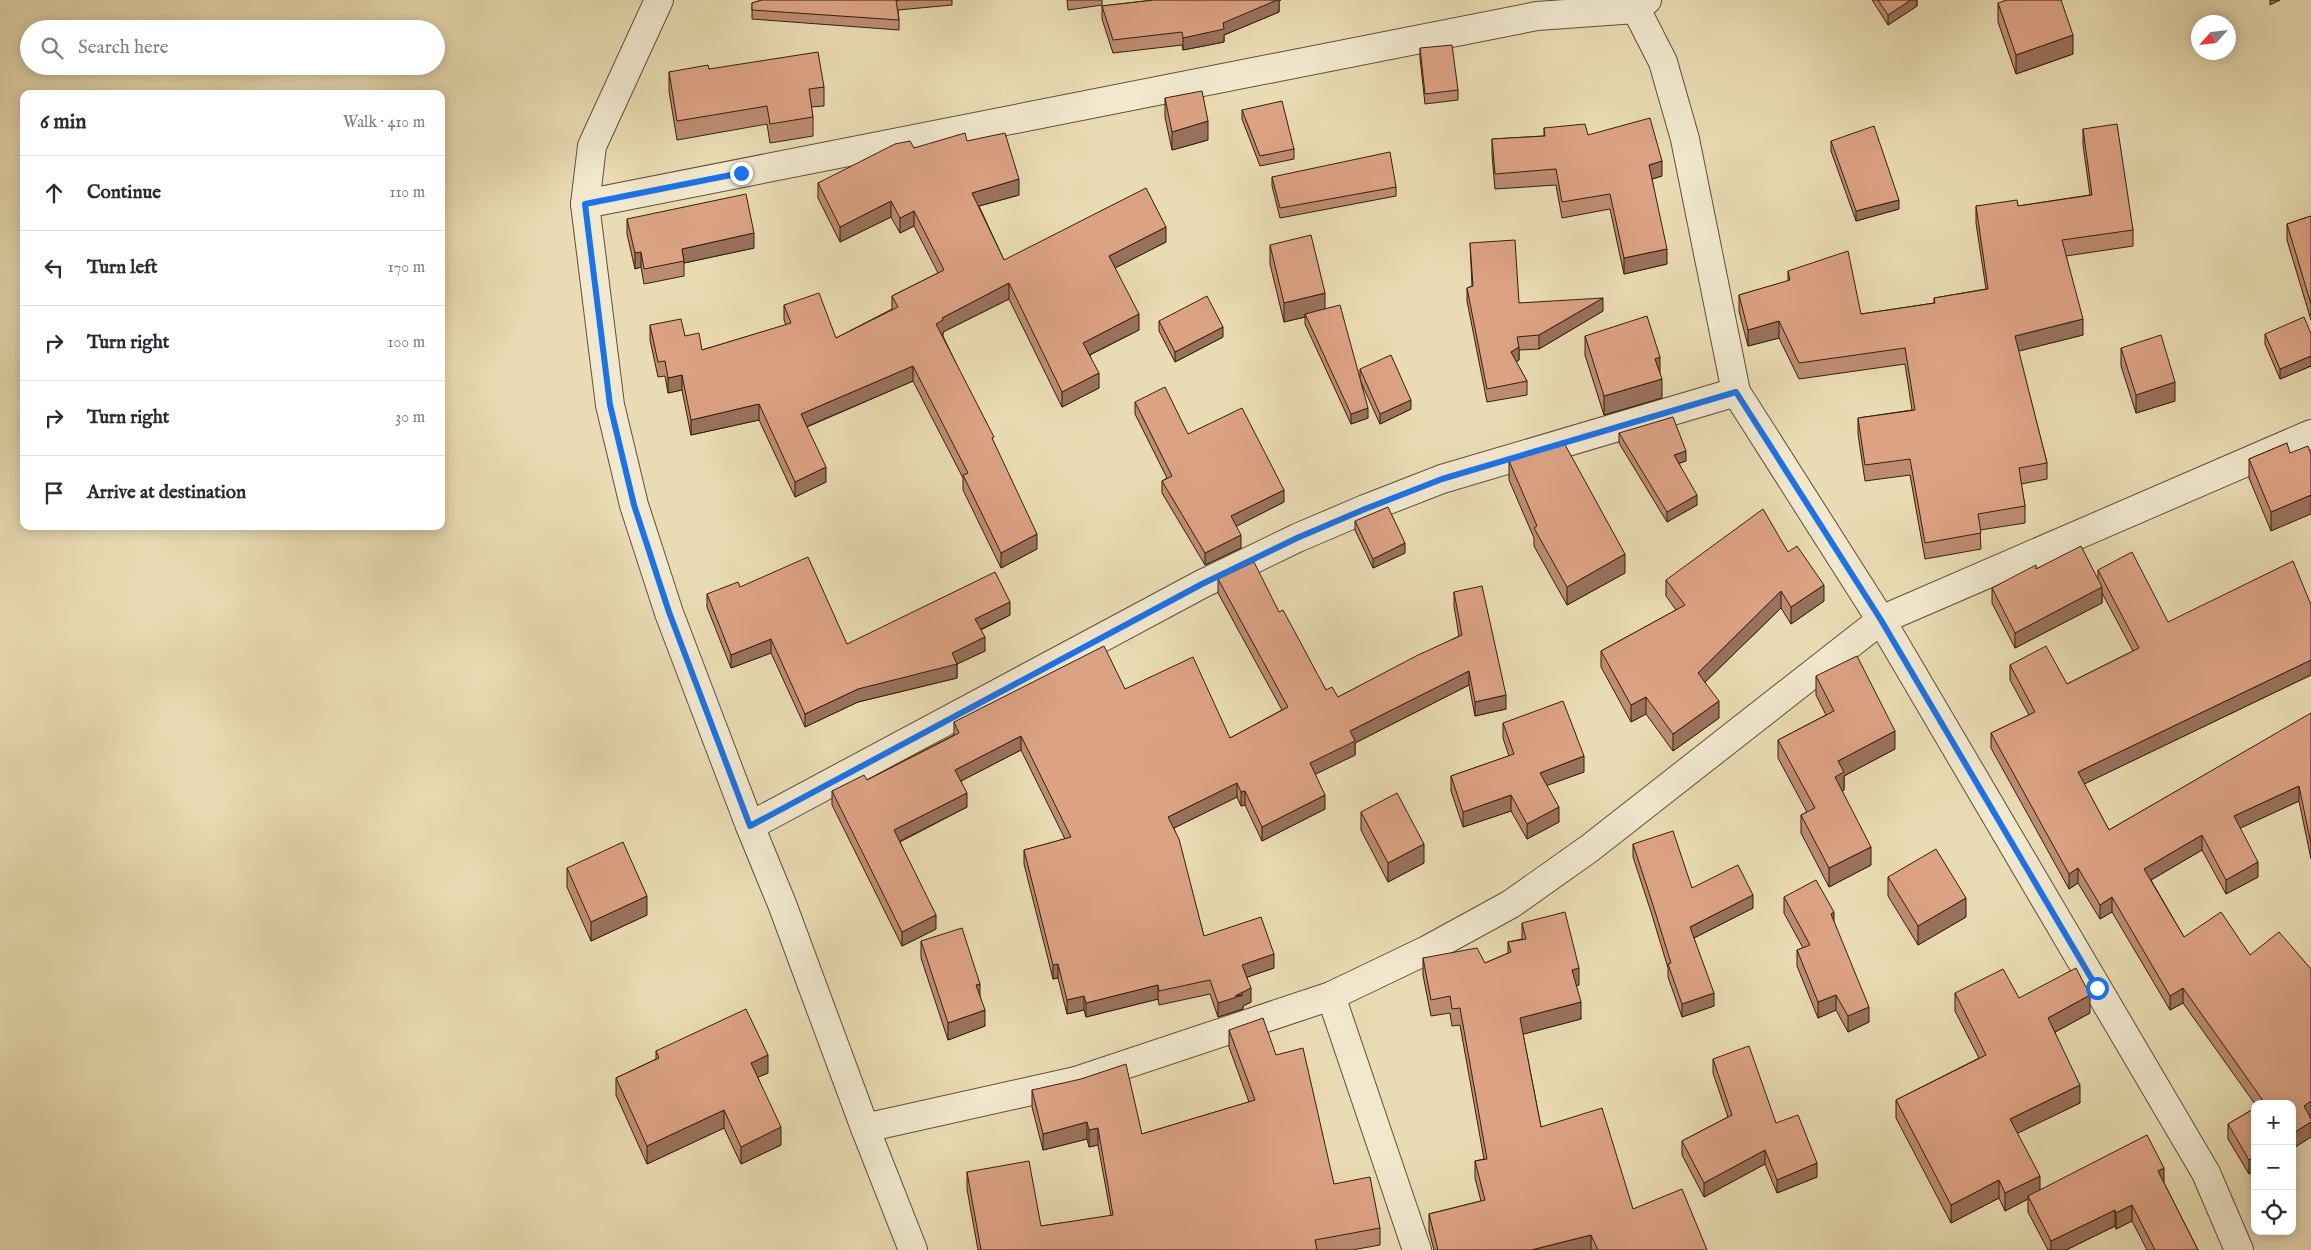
<!DOCTYPE html>
<meta charset="utf-8">
<style>
body{margin:0;font-family:"IM FELL English",serif;background:#f2f2f3;color:#2b2b33}
.controls{position:absolute;right:15px;bottom:15px;display:grid;overflow:hidden;border-radius:10px;box-shadow:0 2px 12px #0003}
.controls button{width:45px;height:45px;display:grid;place-items:center;padding:0;border:0;border-bottom:1px solid #e1e1e2;background:#fff;color:#2b2b33;font:25px sans-serif}
.compass{position:absolute;left:2191px;top:15px;width:45px;height:45px;border-radius:50%;background:#fff;box-shadow:0 2px 12px #0003;rotate:243deg}
.stop{position:absolute;width:15px;height:15px;margin:-11px;border:4px solid #1a73e8;border-radius:50%;background:#fff}
.stop.end{background:#1a73e8;border-color:#fff;box-shadow:0 1px 5px #0008}
.list{margin:0;padding:0;list-style:none}
h2{display:flex;justify-content:space-between;align-items:center;height:65px;margin:0;padding:0 20px;font-size:21px}
h2 small{font-size:16px;font-weight:400;color:#7c7c81}
.list li{display:grid;grid-template-columns:32px 1fr auto;gap:15px;align-items:center;box-sizing:border-box;height:75px;padding:0 20px;border-top:1px solid #e1e1e2}
.list b{display:block;font-size:19px;white-space:nowrap}
.list em{font-size:16px;font-style:normal;color:#7c7c81}
.icon{flex:none;width:28px;height:28px;fill:none;stroke:currentColor;stroke-width:2;stroke-linecap:round;stroke-linejoin:round}
.map{position:relative;flex:none;width:2311px;height:1250px;overflow:hidden}
.search{position:absolute;background:#fff;box-shadow:0 2px 12px #0003;left:20px;top:20px;width:425px;height:55px;display:flex;align-items:center;gap:12px;box-sizing:border-box;padding:0 18px;border-radius:28px;color:#7c7c81;font-size:19px}
.panel{position:absolute;background:#fff;box-shadow:0 2px 12px #0003;left:20px;top:90px;width:425px;height:440px;border-radius:10px}
.map>svg:first-child{display:block}
</style>
<div class="map">
<svg width="2311" height="1250" viewBox="0 0 2311 1250">
<rect width="100%" height="100%" fill="#e9dbb3"/>
<filter id="stains"><feTurbulence type="fractalNoise" baseFrequency=".004" numOctaves="4"/><feColorMatrix values="0 0 0 0 .2 0 0 0 0 .09 0 0 0 0 .02 0 0 0 .5 -.17"/></filter>
<radialGradient id="worn" r=".72"><stop offset=".6" stop-color="#630" stop-opacity="0"/><stop offset="1" stop-color="#630" stop-opacity=".3"/></radialGradient>
<g fill="none" stroke-linecap="round" stroke-linejoin="round">
<g stroke="#604f36" stroke-width="30">
<g id="minor">
<path d="M659 0 592 146 585 204 610 405 634 505 669 613 750 826 782 904 865 1128 913 1250"/>
<path d="M1636 9 1663 62 1685 139 1736 392 1881 620 2206 1173 2239 1250"/>
<path d="M585 204 1537 16 1636 9 1647 0"/>
<path d="M750 826 1202 584 1297 538 1365 509 1442 479 1736 392"/>
<path d="M1331 996 1417 1250"/>
<path d="M865 1128 1076 1081 1331 996 1427 950 1511 904 1590 848 1881 620 2311 434"/>
</g>
</g>
<use href="#minor" stroke="#f1e8ce" stroke-width="28"/>
</g>
<g fill="#bd8b72" stroke="#32200c">
<path d="M762 0H952V5L898 10 899 20V30L752 19V3Z"/>
<path d="M1067 0H1102V5L1068 10Z"/>
<path d="M1154 0H1281L1279 1V12L1224 35V42L1183 50 1182 45 1113 53 1102 19V6Z"/>
<path d="M1872 0H1917V6L1888 25Z"/>
<path d="M1998 3 2073 54 2016 74 1998 22Z"/>
<path d="M1420 48 1458 90V100L1425 104 1420 58Z"/>
<path d="M709 69 824 87V106L811 107 813 117V136L770 143 767 124 677 140 669 91V72Z"/>
<path d="M1165 98 1208 140 1172 150 1165 117Z"/>
<path d="M1242 110 1294 149V159L1260 166 1242 119Z"/>
<path d="M1544 128 1588 135 1662 176 1652 179 1667 264 1624 274 1610 209 1562 218 1556 185 1495 189 1492 155V139L1544 136Z"/>
<path d="M2083 129 2133 230V246L2066 256 2083 335 2018 351 2047 463V479L2021 484 2025 506V523L1980 530 1981 549 1925 559 1910 475 1865 481 1858 434V418L1912 410 1905 364 1799 379 1779 338 1748 346 1739 311V295L1788 281V271L1861 314 1934 303V298L1986 289 1976 223V206H2018L2090 195 2083 145Z"/>
<path d="M967 141 1019 195 979 206 1004 260 1166 242 1115 268 1139 330 1090 355 1099 388 1062 407 1009 299 943 332V336L994 443 1037 549 1001 568 963 490V478L913 381 807 427 826 482 795 497 759 420 691 435 682 390 668 393 665 376 658 377 650 340V325L685 336 702 350 786 325 784 320V305L836 338 892 309V296L938 273 914 226 900 233 891 217 840 242 818 198V183L914 148Z"/>
<path d="M1831 141 1899 209 1856 221 1831 151Z"/>
<path d="M1272 177 1396 187V196L1280 218 1272 186Z"/>
<path d="M2311 216V320L2287 240V224Z"/>
<path d="M627 219 754 248 684 263V276L644 284 641 267 635 269 627 234Z"/>
<path d="M1470 243 1519 303 1603 311 1539 349 1519 350V360L1516 362 1527 381V395L1487 402 1467 301V288L1472 286Z"/>
<path d="M1270 245 1325 309 1360 379V369L1411 409 1380 424 1360 380 1368 418 1351 424 1305 324V317L1284 322 1270 264Z"/>
<path d="M1159 321 1223 337 1175 362 1159 331Z"/>
<path d="M2265 334H2311V366L2280 379 2265 344Z"/>
<path d="M1585 336 1662 398 1604 415 1585 355Z"/>
<path d="M2121 348 2175 401 2136 413 2121 366Z"/>
<path d="M1135 402 1188 434 1284 502 1236 526 1241 548 1205 565 1162 493V481L1167 478 1135 414Z"/>
<path d="M1619 433 1686 461 1679 463 1697 505 1667 522 1619 443Z"/>
<path d="M2287 443 2271 531 2249 478V459Z"/>
<path d="M1509 461 1625 573 1567 605 1534 546V538L1509 480Z"/>
<path d="M1355 521 1405 553 1373 568 1355 530Z"/>
<path d="M1788 552 1824 601 1791 624 1781 608 1705 682 1719 718 1673 751 1646 714 1631 722 1601 667V651L1676 610 1666 596V580Z"/>
<path d="M2036 569 2098 579V570L2168 622 2311 675 2084 784 2109 830 2311 714V859L2299 801 2240 828 2258 877 2226 894 2202 850 2151 880 2184 937 2311 1119V1137L2292 1149V1104H2255L2183 1003 2170 1010 2112 912 2100 919 2078 883 2069 889 1991 748V733L2029 715 2010 680V665L2067 684 2133 651 2102 593V603L2015 648 1992 603V588Z"/>
<path d="M1218 579 1279 612 1326 690 1338 697 1459 636 1454 606V592L1506 709 1475 716 1469 685 1355 743V755L1315 774 1325 809 1262 841 1245 805 1241 806 1237 797 1174 828 1204 936 1274 968 1247 977 1251 1002 1243 1006V1009L1218 1017 1210 994 1159 1005 1158 999 1086 1017 1084 1010 1067 1014 1058 978 1053 979 1024 864V850L1065 839 1021 750 961 781 967 807 900 842 936 929 902 946 832 805V791L867 780 954 735V722L1125 689 1230 738 1282 710 1218 593Z"/>
<path d="M740 587 847 644 1010 615 981 630 985 651 957 664V678L858 702 805 727 771 653 731 668 707 607V594Z"/>
<path d="M1816 676 1895 749 1844 776V790L1842 791 1871 865 1829 887 1801 833V815L1807 812 1778 758V740L1826 715 1816 695Z"/>
<path d="M1503 723 1584 772 1547 785 1559 822 1527 839 1511 811 1463 827 1451 791V776L1509 756 1503 738Z"/>
<path d="M1361 812 1424 863 1388 882 1361 830Z"/>
<path d="M1633 844 1692 888 1753 908 1694 938 1714 1006 1682 1017 1668 977V968L1652 915 1633 857Z"/>
<path d="M567 868 647 915 591 941 567 887Z"/>
<path d="M1888 877 1966 917 1918 945 1888 896Z"/>
<path d="M1784 897 1834 922 1869 1022 1848 1032 1836 1010 1818 1018 1797 966V950L1803 948 1784 913Z"/>
<path d="M1522 923 1579 985H1576L1581 1019 1523 1034 1541 1127 1633 1209 1707 1250H1434L1429 1231V1214L1481 1201 1475 1178V1161L1484 1159 1460 1025 1452 1026 1450 1013 1431 1016 1423 975V958L1485 963 1508 953V942L1522 939Z"/>
<path d="M921 941 980 996 985 1026 948 1040 921 958Z"/>
<path d="M1955 993 2019 998 2090 1013 2055 1032 2080 1103 2017 1133 2040 1190 2164 1183 2198 1250H2147L2132 1221 2116 1229 2115 1226 2066 1250H2048L2028 1212V1199L2005 1211 1999 1198 1951 1223 1896 1118V1100L1979 1058 1955 1011Z"/>
<path d="M1229 1030 1276 1055 1334 1184 1380 1228V1245L1352 1250H978L967 1189V1172L1041 1226 1111 1216 1098 1145 1089 1147 1087 1139 1043 1150 1032 1107V1090L1142 1134 1249 1102 1229 1047Z"/>
<path d="M656 1051 768 1073 758 1077 781 1145 741 1164 724 1128 647 1164 616 1095V1078L656 1059Z"/>
<path d="M1713 1059 1776 1123 1817 1177 1777 1193 1765 1164 1704 1197 1682 1155V1141L1728 1117 1713 1073Z"/>
<path d="M2255 1108 2249 1174 2228 1139V1124Z"/>
</g>
<g fill="#9a715c" stroke="#32200c">
<path d="M1274 0H1281L1279 1V12L1224 35V42L1183 50V38Z"/>
<path d="M1911 0H1917V6L1888 25V15Z"/>
<path d="M2270 0H2280L2270 5Z"/>
<path d="M2073 35V54L2016 74V55Z"/>
<path d="M1208 121V140L1172 150V132Z"/>
<path d="M1662 161V176L1649 180V165Z"/>
<path d="M1019 179V195L972 208V193Z"/>
<path d="M1899 200V209L1856 221V211Z"/>
<path d="M891 201V217L840 242V227Z"/>
<path d="M914 211V226L900 233V218Z"/>
<path d="M1166 227V242L1109 271V256Z"/>
<path d="M754 233V248L684 263 682 249Z"/>
<path d="M1667 249V264L1624 274V258Z"/>
<path d="M641 252V267L635 269V253Z"/>
<path d="M1009 283V299L943 332V335L936 339V324L942 318Z"/>
<path d="M1325 293V312L1305 314V317L1284 322V303Z"/>
<path d="M1603 298V311L1539 349V335Z"/>
<path d="M1139 314V330L1083 358V343Z"/>
<path d="M2083 319V335L2015 352V336Z"/>
<path d="M1779 321V338L1748 346V330Z"/>
<path d="M1223 327V337L1175 362V352Z"/>
<path d="M1519 347V360L1511 365V352Z"/>
<path d="M2311 356V366L2280 379V369Z"/>
<path d="M1660 357V376L1655 359Z"/>
<path d="M913 366V381L801 429V414Z"/>
<path d="M1099 373V388L1062 407V392Z"/>
<path d="M682 375V390L668 393V378Z"/>
<path d="M1662 379V398L1604 415V396Z"/>
<path d="M2175 382V401L2136 413V395Z"/>
<path d="M1411 400V409L1380 424V414Z"/>
<path d="M759 404V420L691 435V420Z"/>
<path d="M1368 408V418L1351 424V414Z"/>
<path d="M1686 451V461L1674 465V455Z"/>
<path d="M826 467V482L795 497V482Z"/>
<path d="M1284 490V502L1231 529V516Z"/>
<path d="M1697 495V505L1667 522V512Z"/>
<path d="M2311 495V514L2271 531V512Z"/>
<path d="M1037 534V549L1001 568V553Z"/>
<path d="M1241 535V548L1205 565V553Z"/>
<path d="M1405 543V553L1373 568V559Z"/>
<path d="M1625 554V573L1567 605V587Z"/>
<path d="M1824 585V601L1791 624V607Z"/>
<path d="M2102 587V603L2015 648V633Z"/>
<path d="M1781 591V608L1698 689V673Z"/>
<path d="M1010 602V615L975 632V619Z"/>
<path d="M985 637V651L957 664V678L858 702 805 727V714L858 689 952 653Z"/>
<path d="M771 639V653L731 668V655Z"/>
<path d="M2311 660V675L2078 787V772Z"/>
<path d="M1469 671V685L1355 743V755L1310 777V763L1350 731Z"/>
<path d="M1506 695V709L1475 716V702Z"/>
<path d="M1646 697V714L1631 722V705Z"/>
<path d="M1719 701V718L1673 751V734Z"/>
<path d="M1895 731V749L1844 776V790L1835 795V777L1838 761Z"/>
<path d="M1021 736V750L955 784V770Z"/>
<path d="M1584 756V772L1540 788V773Z"/>
<path d="M1237 783V797L1168 831V817Z"/>
<path d="M2299 786V801L2234 831V816Z"/>
<path d="M1245 791V805L1241 806V792Z"/>
<path d="M967 793V807L894 844V830Z"/>
<path d="M1325 795V809L1262 841V827Z"/>
<path d="M1511 795V811L1463 827V812Z"/>
<path d="M1559 807V822L1527 839V824Z"/>
<path d="M2202 835V850L2144 884V869Z"/>
<path d="M1424 844V863L1388 882V863Z"/>
<path d="M1871 847V865L1829 887V868Z"/>
<path d="M2258 862V877L2226 894V880Z"/>
<path d="M2078 868V883L2069 889V874Z"/>
<path d="M1753 895V908L1690 940V927Z"/>
<path d="M647 896V915L591 941V922Z"/>
<path d="M2112 897V912L2100 919V905Z"/>
<path d="M1966 898V917L1918 945V926Z"/>
<path d="M1834 912V928L1831 914Z"/>
<path d="M936 915V929L902 946V932Z"/>
<path d="M1274 954V968L1242 979V965Z"/>
<path d="M1058 964V978L1053 979V965Z"/>
<path d="M1579 968V985L1572 987V970Z"/>
<path d="M980 984V1001L976 985Z"/>
<path d="M1158 985V999L1086 1017V1003Z"/>
<path d="M1251 988V1002L1243 1006V1009L1218 1017V1003L1235 996Z"/>
<path d="M2183 988V1003L2170 1010V996Z"/>
<path d="M1714 993V1006L1682 1017V1004Z"/>
<path d="M1836 995V1010L1818 1018V1002Z"/>
<path d="M2090 995V1013L2048 1036V1018Z"/>
<path d="M1084 996V1010L1067 1014V1000Z"/>
<path d="M1581 1002V1019L1520 1035V1018Z"/>
<path d="M1869 1007V1022L1848 1032V1016Z"/>
<path d="M985 1010V1026L948 1040V1023Z"/>
<path d="M768 1055V1073L751 1080V1063Z"/>
<path d="M2080 1085V1103L2010 1137V1119Z"/>
<path d="M2311 1101V1116L2304 1121V1106Z"/>
<path d="M724 1110V1128L647 1164V1146Z"/>
<path d="M1087 1122V1139L1043 1150V1134Z"/>
<path d="M2311 1122V1137L2292 1149V1134Z"/>
<path d="M781 1127V1145L741 1164V1147Z"/>
<path d="M1098 1128V1145L1089 1147V1130Z"/>
<path d="M1765 1150V1164L1704 1197V1183Z"/>
<path d="M2255 1156V1171L2249 1174V1160Z"/>
<path d="M1817 1163V1177L1777 1193V1180Z"/>
<path d="M2164 1168V1184L2158 1171Z"/>
<path d="M2040 1176V1193L2028 1196V1199L2005 1211V1193Z"/>
<path d="M1999 1180V1198L1951 1223V1205Z"/>
<path d="M2132 1205V1221L2116 1229V1213Z"/>
<path d="M2115 1210V1226L2066 1250H2051V1241Z"/>
<path d="M1591 1235V1250H1531Z"/>
</g>
<g fill="#dca284" stroke="#32200c">
<path d="M762 0H899H896L899 20 752 10V3Z"/>
<path d="M1154 0H1277L1223 23 1224 29 1183 38 1182 32 1113 40 1102 6Z"/>
<path d="M1878 0H1911L1888 15Z"/>
<path d="M2007 0H2061L2073 35 2016 55 1998 3Z"/>
<path d="M1452 45 1458 90 1425 94 1420 48Z"/>
<path d="M818 52 824 87 809 89 813 117 770 124 767 106 677 121 669 72 708 65 709 69Z"/>
<path d="M1202 91 1208 121 1172 132 1165 98Z"/>
<path d="M1282 101 1294 149 1260 156 1242 110Z"/>
<path d="M1650 118 1662 161 1649 165 1667 249 1624 258 1610 194 1562 202 1556 169 1495 174 1492 139 1545 136 1544 128 1585 124 1588 135Z"/>
<path d="M2117 124 2133 230 2062 240 2083 319 2015 336 2047 463 2019 468 2025 506 1978 514 1981 533 1925 543 1910 459 1865 465 1858 418 1915 410 1905 348 1799 363 1779 321 1748 330 1739 295 1790 280 1788 271 1848 251 1861 314 1935 303 1934 298 1988 289 1976 206 2017 200 2018 206 2092 195 2083 129Z"/>
<path d="M1874 126 1899 200 1856 211 1831 141Z"/>
<path d="M965 133 967 141 1005 133 1019 179 972 193 1004 260 1146 188 1166 227 1109 256 1139 314 1083 343 1099 373 1062 392 1009 283 942 318 943 320 936 324 994 437 992 438 1037 534 1001 553 963 475 968 473 913 366 801 414 826 467 795 482 759 404 691 420 682 375 668 378 665 361 658 362 650 325 681 319 685 336 699 333 702 350 791 323 784 305 819 293 836 338 898 307 892 296 944 270 914 211 900 218 891 201 840 227 818 183 895 144 910 141 914 148Z"/>
<path d="M1390 152 1396 187 1280 208 1272 177Z"/>
<path d="M746 194 754 233 682 249 684 261 644 269 641 252 635 253 627 219Z"/>
<path d="M2311 216V304L2287 224Z"/>
<path d="M1311 235 1325 293 1284 303 1270 245Z"/>
<path d="M1515 240 1519 303 1603 298 1539 335 1517 337 1519 347 1511 352 1527 381 1487 389 1467 288 1473 286 1470 243Z"/>
<path d="M1207 296 1223 327 1175 352 1159 321Z"/>
<path d="M1340 305 1368 408 1351 414 1305 314Z"/>
<path d="M1647 316 1660 357 1655 359 1662 379 1604 396 1585 336Z"/>
<path d="M2304 317 2311 334V356L2280 369 2265 334Z"/>
<path d="M2161 335 2175 382 2136 395 2121 348Z"/>
<path d="M1391 355 1411 400 1380 414 1360 369Z"/>
<path d="M1165 387 1188 434 1242 408 1284 490 1231 516 1241 535 1205 553 1162 481 1172 476 1135 402Z"/>
<path d="M1673 417 1686 451 1674 455 1697 495 1667 512 1619 433Z"/>
<path d="M1563 441 1625 554 1567 587 1534 528 1537 526 1509 461Z"/>
<path d="M2287 443 2290 453 2308 446 2311 454V495L2271 512 2249 459Z"/>
<path d="M1388 507 1405 543 1373 559 1355 521Z"/>
<path d="M1763 509 1788 552 1797 546 1824 585 1791 607 1781 591 1698 673 1719 701 1673 734 1646 697 1631 705 1601 651 1685 605 1666 580Z"/>
<path d="M2081 546 2102 587 2015 633 1992 588 2036 565V569Z"/>
<path d="M2132 552 2168 622 2293 561 2311 605V660L2078 772 2109 830 2311 713V844L2299 786 2234 816 2258 862 2226 880 2202 835 2144 869 2184 937 2221 912 2250 955 2279 932 2311 969V1101L2304 1106 2311 1119V1122L2292 1134V1104H2262L2264 1102 2183 988 2170 996 2112 897 2100 905 2078 868 2069 874 1991 733 2035 712 2010 665 2046 646 2067 684 2139 648 2098 570Z"/>
<path d="M808 557 847 644 995 572 1010 602 975 619 985 637 952 653 957 664 858 689 805 714 771 639 731 655 707 594 738 582 740 587Z"/>
<path d="M1254 562 1279 612 1283 610 1326 690 1332 687 1338 697 1418 655 1462 635 1454 592 1482 586 1506 695 1475 702 1469 671 1350 731 1355 741 1310 763 1325 795 1262 827 1245 791 1241 792 1237 783 1168 817 1179 839 1204 936 1261 917 1274 954 1242 965 1251 988 1235 996 1243 995 1218 1003 1210 980 1159 991 1158 985 1086 1003 1084 996 1067 1000 1058 964 1053 965 1024 850 1071 837 1021 736 955 770 967 793 894 830 936 915 902 932 832 791 864 775 867 780 959 733 954 722 1104 646 1125 689 1193 657 1230 738 1288 707 1218 579Z"/>
<path d="M1857 656 1895 731 1838 761 1844 772 1835 777 1871 847 1829 868 1801 815 1815 808 1778 740 1834 711 1816 676Z"/>
<path d="M1563 701 1584 756 1540 773 1559 807 1527 824 1511 795 1463 812 1451 776 1514 754 1503 723Z"/>
<path d="M1397 793 1424 844 1388 863 1361 812Z"/>
<path d="M1673 831 1692 888 1738 865 1753 895 1690 927 1714 993 1682 1004 1668 964 1671 963 1652 902 1633 844Z"/>
<path d="M623 842 647 896 591 922 567 868Z"/>
<path d="M1936 849 1966 898 1918 926 1888 877Z"/>
<path d="M1816 880 1834 912 1831 914 1869 1007 1848 1016 1836 995 1818 1002 1797 950 1810 945 1784 897Z"/>
<path d="M1565 912 1579 968 1572 970 1581 1002 1520 1018 1541 1127 1602 1108 1633 1209 1682 1189 1707 1250H1598L1591 1235 1531 1250H1438L1429 1214 1485 1200 1475 1161 1487 1159 1460 1008 1452 1009 1450 996 1431 1000 1423 958 1477 948 1485 963 1511 952 1508 942 1526 939 1522 923Z"/>
<path d="M962 928 980 984 976 985 985 1010 948 1023 921 941Z"/>
<path d="M2076 968 2090 995 2048 1018 2080 1085 2010 1119 2040 1176 2005 1193 1999 1180 1951 1205 1896 1100 1986 1055 1955 993 2003 969 2019 998Z"/>
<path d="M746 1009 768 1055 751 1063 781 1127 741 1147 724 1110 647 1146 616 1078 659 1058 656 1051Z"/>
<path d="M1263 1018 1276 1055 1303 1048 1334 1184 1370 1177 1380 1228 1315 1240 1317 1250H981L967 1172 1029 1161 1041 1226 1113 1215 1098 1128 1089 1130 1087 1122 1043 1134 1032 1090 1081 1079 1126 1064 1142 1134 1255 1100 1229 1030Z"/>
<path d="M1749 1046 1776 1123 1798 1115 1817 1163 1777 1180 1765 1150 1704 1183 1682 1141 1732 1115 1713 1059Z"/>
<path d="M2255 1108V1156L2249 1160 2228 1124Z"/>
<path d="M2147 1135 2164 1168 2158 1171 2198 1250H2155L2132 1205 2116 1213 2115 1210 2051 1241 2028 1196Z"/>
</g>
<g fill="none" stroke-linecap="round" stroke-linejoin="round">
<path stroke="#1a73e8" stroke-width="6" d="M741 173 585 204 610 405 634 505 669 612 750 826 1202 584 1297 538 1365 509 1442 479 1736 392 1881 620 2097 988"/>
</g>
<rect width="100%" height="100%" filter="url(#stains)"/>
<rect width="100%" height="100%" fill="url(#worn)"/>
</svg>
<div class="controls">
<button>+</button>
<button>−</button>
<button><svg class="icon" aria-label="locate" viewBox="0 0 24 24"><circle cx="12" cy="12" r="6"/><path d="M12 2v4M12 18v4M2 12h4M18 12h4"/></svg></button>
</div>
<svg class="compass" viewBox="-18 -18 36 36"><path d="M0-13l5 13h-10z" fill="#e53935"/><path d="M0 13l5-13h-10z" fill="#7c7c81"/></svg>
<div class="stop" style="left:2097px;top:988px"></div>
<div class="stop end" style="left:741px;top:173px"></div>
<div class="search"><svg class="icon" aria-label="search" viewBox="0 0 24 24"><circle cx="10" cy="10" r="6"/><path d="M15 15l6 6"/></svg>Search here</div>
<section class="panel">
<h2>6 min<small>Walk · 410 m</small></h2>
<ul class="list">
<li><svg class="icon" aria-label="ahead" viewBox="0 0 24 24"><path d="M12 20V5M6 11l6-6 6 6"/></svg><div><b>Continue</b></div><em>110 m</em></li>
<li><svg class="icon" aria-label="left" viewBox="0 0 24 24"><path d="M17 20v-9H6M10 6l-5 5 5 5"/></svg><div><b>Turn left</b></div><em>170 m</em></li>
<li><svg class="icon" aria-label="right" viewBox="0 0 24 24"><path d="M7 20v-9h11M14 6l5 5-5 5"/></svg><div><b>Turn right</b></div><em>100 m</em></li>
<li><svg class="icon" aria-label="right" viewBox="0 0 24 24"><path d="M7 20v-9h11M14 6l5 5-5 5"/></svg><div><b>Turn right</b></div><em>30 m</em></li>
<li><svg class="icon" aria-label="arrive" viewBox="0 0 24 24"><path d="M6 21V4h12l-3 4 3 4H6"/></svg><div><b>Arrive at destination</b></div></li>
</ul>
</section>
</div>
